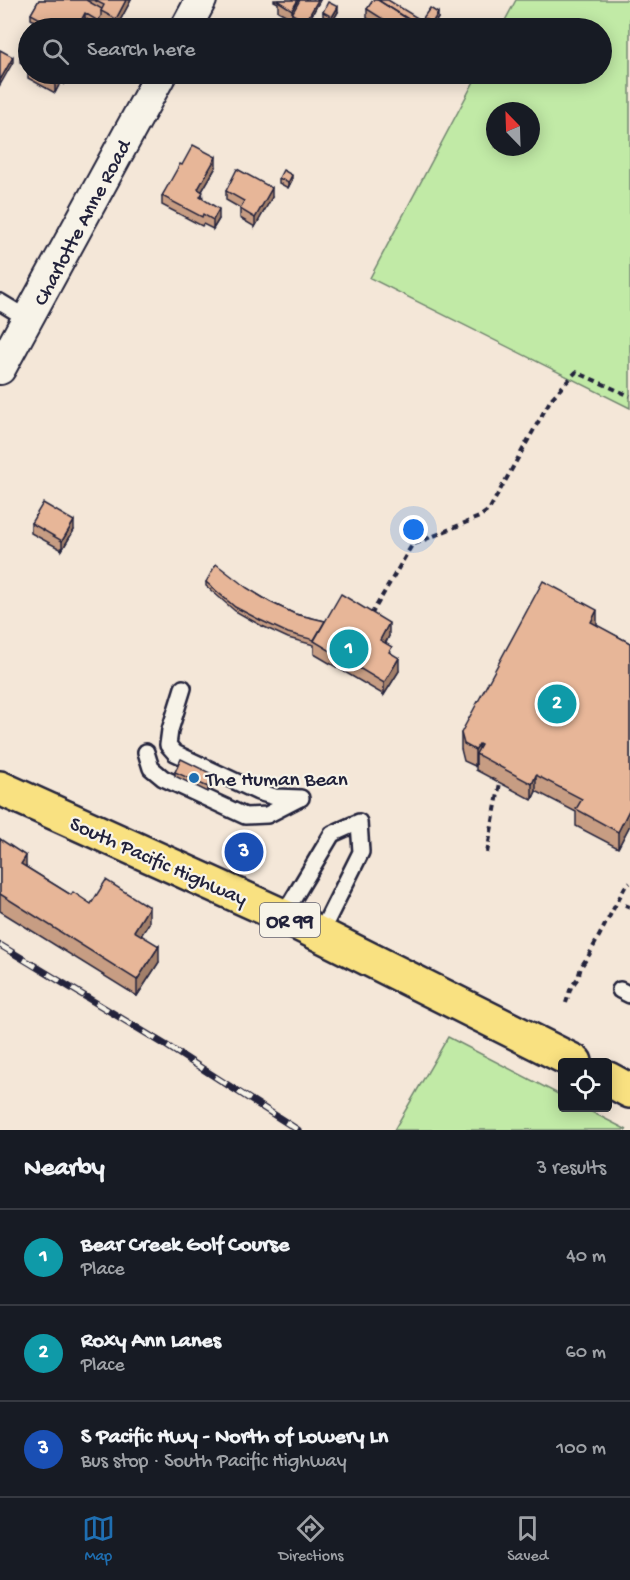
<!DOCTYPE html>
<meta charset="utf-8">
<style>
body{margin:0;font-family:"Gochi Hand",sans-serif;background:#20242c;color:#f1f3f6}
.controls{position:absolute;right:18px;bottom:18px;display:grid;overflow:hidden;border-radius:6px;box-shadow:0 3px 15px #0003}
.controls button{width:54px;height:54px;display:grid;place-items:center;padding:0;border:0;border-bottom:2px solid #363941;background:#171b24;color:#f1f3f6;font:30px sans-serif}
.compass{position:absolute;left:486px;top:102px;width:54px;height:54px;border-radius:50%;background:#171b24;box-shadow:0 3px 15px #0003;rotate:337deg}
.you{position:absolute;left:414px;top:530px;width:21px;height:21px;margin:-15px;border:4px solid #fff;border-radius:50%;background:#1a73e8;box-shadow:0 0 0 9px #1a73e833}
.badge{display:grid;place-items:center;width:39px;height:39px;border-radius:50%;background:#1f6fb2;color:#fff;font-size:20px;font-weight:700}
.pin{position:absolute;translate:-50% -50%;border:3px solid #fff;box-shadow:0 2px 6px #0006}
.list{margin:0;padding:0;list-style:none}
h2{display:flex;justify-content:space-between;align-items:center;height:78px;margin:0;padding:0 24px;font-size:26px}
h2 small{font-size:20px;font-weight:400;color:#9ea1a6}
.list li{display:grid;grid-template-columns:39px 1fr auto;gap:18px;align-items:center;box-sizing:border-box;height:96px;padding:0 24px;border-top:2px solid #363941}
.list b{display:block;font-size:22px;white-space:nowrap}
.list p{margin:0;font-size:20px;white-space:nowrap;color:#9ea1a6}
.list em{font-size:20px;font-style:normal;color:#9ea1a6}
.icon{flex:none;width:33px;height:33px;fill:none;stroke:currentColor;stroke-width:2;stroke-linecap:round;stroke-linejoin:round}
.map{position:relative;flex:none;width:630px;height:1130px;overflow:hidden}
.search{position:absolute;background:#171b24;box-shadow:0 3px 15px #0003;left:18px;right:18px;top:18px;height:66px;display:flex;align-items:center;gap:15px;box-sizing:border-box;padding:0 21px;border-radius:33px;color:#9ea1a6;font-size:22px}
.sheet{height:366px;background:#171b24}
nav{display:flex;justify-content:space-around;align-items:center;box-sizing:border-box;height:84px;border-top:2px solid #363941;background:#171b24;font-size:16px;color:#9ea1a6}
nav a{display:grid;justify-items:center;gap:3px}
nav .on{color:#1f6fb2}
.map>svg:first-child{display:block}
</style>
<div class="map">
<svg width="630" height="1130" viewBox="0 0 630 1130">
<rect width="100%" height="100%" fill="#f4e7d8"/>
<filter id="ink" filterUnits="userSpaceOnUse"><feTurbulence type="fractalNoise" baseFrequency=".0167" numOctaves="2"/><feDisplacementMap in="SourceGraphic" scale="12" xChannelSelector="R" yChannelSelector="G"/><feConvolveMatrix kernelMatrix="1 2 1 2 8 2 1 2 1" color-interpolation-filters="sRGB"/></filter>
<g filter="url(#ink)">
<g fill="#c1eaa6" stroke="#728670" stroke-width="1.5" fill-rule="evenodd">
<path d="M516 0H630V408L370 278 478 74H602V28H501ZM495 111H531V147H495Z"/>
<path d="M448 1037 562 1096V1108H584L627 1130H394Z"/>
</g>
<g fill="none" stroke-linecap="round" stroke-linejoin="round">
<g stroke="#22223b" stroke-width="20">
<g id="lane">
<path d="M0 302 28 319"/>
<path d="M183 688 170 730 168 745 175 753 258 792 275 797 301 798"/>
<path d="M146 752 151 768 163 778 245 816 267 815 298 799"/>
<path d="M283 916 332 834 359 822 361 852 320 934"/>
<path d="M620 990 630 995"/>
</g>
</g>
<g stroke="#22223b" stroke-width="34">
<g id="street">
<path d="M186 28 201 0"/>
<path d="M0 369 161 74"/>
</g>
</g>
<g stroke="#22223b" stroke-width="38">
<g id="primary">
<path d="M0 788 283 916 575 1062"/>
<path d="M608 1079 630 1091"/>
</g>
</g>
<g stroke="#22223b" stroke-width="4" stroke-dasharray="6 4.5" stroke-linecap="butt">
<path d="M371 615 412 545 479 517 489 510 551 399 576 372 630 396"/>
<path d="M487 853 500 783"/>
<path d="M625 905 630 907"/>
<path d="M566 1003 571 987 578 978 581 967 589 955 625 887 630 883"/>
</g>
<use href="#lane" stroke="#f7f3e8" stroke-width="15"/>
<use href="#street" stroke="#f7f3e8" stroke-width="30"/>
<use href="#primary" stroke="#f9e181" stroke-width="33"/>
<g stroke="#22223b" stroke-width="7">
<path id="rail" d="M0 945 164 1044 298 1130"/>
</g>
<use href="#rail" stroke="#f7f3e8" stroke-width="4.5" stroke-dasharray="14" stroke-linecap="butt"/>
</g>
<g fill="#c79d83" stroke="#22223b" stroke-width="1.5">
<path d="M39 0H131L116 28 101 20 98 26 85 18 79 28H48L31 19V14Z"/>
<path d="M274 0H320L306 26 278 11V3L274 1Z"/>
<path d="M367 9 423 22V18H438L432 28 424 23 423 28H383L367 18Z"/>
<path d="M323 12H338L332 22 323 16Z"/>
<path d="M28 40V74H70L65 83 61 81 55 93 28 78V67L20 62V53Z"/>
<path d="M182 165 216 167 202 191 203 199 219 219 213 229 203 224 202 226 162 205V196Z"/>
<path d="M279 178 292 180 288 188 279 183Z"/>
<path d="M226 191 272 197 255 227 240 218V208L226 200Z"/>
<path d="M31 523 74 530 62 550 31 533Z"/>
<path d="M206 582 247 588 270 602 295 614 389 636 386 643 392 654 399 671 384 695 314 654V645L288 638 260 625 235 611 206 586Z"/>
<path d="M597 626 630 643V825L618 848 576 826V812L536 791 532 800 476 770V765L475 766 464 761 461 749V733Z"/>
<path d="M175 772 214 780 208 792 175 776Z"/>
<path d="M0 839 26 867 71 895 91 904 149 923 141 935 159 962 137 996 0 911Z"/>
</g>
<g fill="#a27f6a" stroke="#22223b" stroke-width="1.5">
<path d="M126 0H131L116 28V19Z"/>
<path d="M298 0H303L292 14V10Z"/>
<path d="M318 0H320L306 26V21Z"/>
<path d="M338 7V12L332 22V17Z"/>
<path d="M85 13V18L79 28H77Z"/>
<path d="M438 13V18L432 28V23Z"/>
<path d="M13 57V62L0 85V80Z"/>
<path d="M61 74V81L55 93V84Z"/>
<path d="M65 74H70L65 83Z"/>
<path d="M216 157V167L198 198V189Z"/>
<path d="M292 175V180L288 188V183Z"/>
<path d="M272 188V197L255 227V218Z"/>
<path d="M219 209V219L213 229V220Z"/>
<path d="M74 521V530L62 550V541Z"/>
<path d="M597 610V626L591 622Z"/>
<path d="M389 623V636L380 652V640Z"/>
<path d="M399 658V671L384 695V683Z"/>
<path d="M479 744V755L476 754V765L475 766V750Z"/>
<path d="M214 775V780L208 792V787Z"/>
<path d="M536 775V791L532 800V784Z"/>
<path d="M630 808V825L618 848V832Z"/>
<path d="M26 856V872L21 864Z"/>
<path d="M149 907V923L134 947V931Z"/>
<path d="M159 946V962L137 996V980Z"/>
</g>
<g fill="#e7b698" stroke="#22223b" stroke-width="1.5">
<path d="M39 0H86L102 9 101 11V16L98 21 85 13 77 28H57L31 14Z"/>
<path d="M94 0H126L116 19 101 11 104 5Z"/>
<path d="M278 0H298L292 10 278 1Z"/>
<path d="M300 0H318L306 21 292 14Z"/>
<path d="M373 0H378L422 28H397L367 9Z"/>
<path d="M378 0H388L424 22 421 27Z"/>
<path d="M328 2 338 7 332 17 323 12Z"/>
<path d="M430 8 438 13 432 23 423 18Z"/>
<path d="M28 39V58L20 53Z"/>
<path d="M0 50 13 57 0 80Z"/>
<path d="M37 74H61L55 84Z"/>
<path d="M193 145 216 157 198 189 203 192 200 197 219 209 213 220 203 214 202 217 162 196 180 164 182 165Z"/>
<path d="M237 169 272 188 255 218 240 209 244 201 226 191Z"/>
<path d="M283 170 292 175 288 183 279 178Z"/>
<path d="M43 503 74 521 62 541 31 523Z"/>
<path d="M216 564 247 588 270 602 295 614 325 621 314 640 288 633 260 620 235 607 206 582Z"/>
<path d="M543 581 597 610 591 622 630 643V808L618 832 576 809 582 799 536 775 532 784 476 754 481 745 479 744 475 750 464 744 461 733Z"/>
<path d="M341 594 389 623 380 640 392 647 389 652 399 658 384 683 314 641Z"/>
<path d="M181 759 214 775 208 787 175 772Z"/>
<path d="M0 839 26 856 21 864 71 895 73 892 91 904 106 880 149 907 134 931 159 946 137 980 0 894Z"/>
</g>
</g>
<circle fill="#1f6fb2" stroke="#f7f3e8" stroke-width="2" cx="194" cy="778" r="6"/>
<g text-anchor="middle" stroke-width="4.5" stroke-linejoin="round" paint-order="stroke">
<rect fill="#f7f3e8" stroke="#62616f" stroke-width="1.5" x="260" y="903" width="60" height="34" rx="4.5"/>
<g font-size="20" font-weight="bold" fill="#22223b">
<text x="290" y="927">OR 99</text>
</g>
<g font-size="21" fill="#22223b" stroke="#f7f3e8">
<text transform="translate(81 222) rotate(-62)" y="7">Charlotte Anne Road</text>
<text transform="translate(159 860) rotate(24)" y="7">South Pacific Highway</text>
</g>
<g font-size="21" fill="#22223b" stroke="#f7f3e8" text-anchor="start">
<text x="206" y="785">The Human Bean</text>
</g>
</g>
</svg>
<div class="controls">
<button><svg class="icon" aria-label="locate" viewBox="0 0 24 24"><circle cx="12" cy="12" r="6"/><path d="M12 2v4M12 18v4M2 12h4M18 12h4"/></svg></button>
</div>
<svg class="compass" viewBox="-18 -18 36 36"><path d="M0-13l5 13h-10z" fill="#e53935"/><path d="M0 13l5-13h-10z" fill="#9ea1a6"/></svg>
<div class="you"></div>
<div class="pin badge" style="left:349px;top:649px;background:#0f9aa8">1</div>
<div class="pin badge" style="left:557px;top:704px;background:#0f9aa8">2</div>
<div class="pin badge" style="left:244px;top:852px;background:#1a4fb4">3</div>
<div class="search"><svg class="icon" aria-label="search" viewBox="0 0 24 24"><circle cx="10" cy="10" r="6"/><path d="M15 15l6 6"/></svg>Search here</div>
</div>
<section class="sheet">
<h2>Nearby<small>3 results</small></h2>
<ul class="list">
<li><span class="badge" style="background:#0f9aa8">1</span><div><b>Bear Creek Golf Course</b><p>Place</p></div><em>40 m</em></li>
<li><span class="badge" style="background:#0f9aa8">2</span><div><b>Roxy Ann Lanes</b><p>Place</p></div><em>60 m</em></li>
<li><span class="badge" style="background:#1a4fb4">3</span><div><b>S Pacific Hwy - North of Lowery Ln</b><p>Bus stop · South Pacific Highway</p></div><em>100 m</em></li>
</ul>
</section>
<nav>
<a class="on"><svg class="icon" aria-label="map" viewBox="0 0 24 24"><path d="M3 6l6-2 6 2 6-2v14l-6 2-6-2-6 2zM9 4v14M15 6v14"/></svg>Map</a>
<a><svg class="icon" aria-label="directions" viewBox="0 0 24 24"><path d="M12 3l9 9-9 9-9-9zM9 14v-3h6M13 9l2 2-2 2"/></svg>Directions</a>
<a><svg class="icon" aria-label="saved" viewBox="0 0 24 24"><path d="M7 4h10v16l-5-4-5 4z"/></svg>Saved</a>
</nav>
